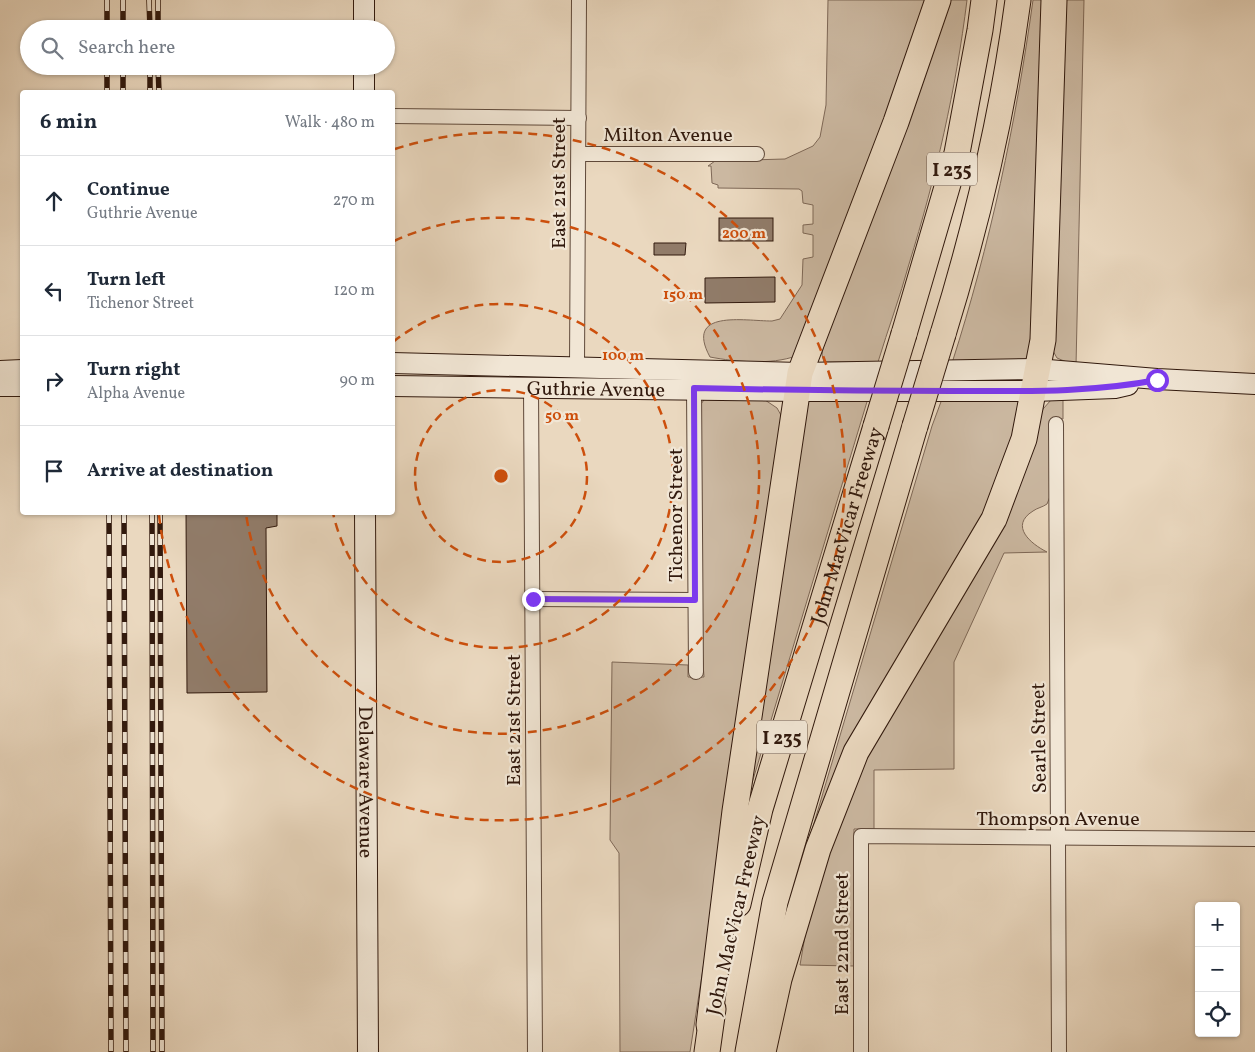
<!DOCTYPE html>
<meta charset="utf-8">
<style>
body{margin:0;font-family:Vollkorn,serif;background:#f2f2f3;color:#1f2937}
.controls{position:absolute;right:15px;bottom:15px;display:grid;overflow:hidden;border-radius:5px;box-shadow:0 1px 4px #0004}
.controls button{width:45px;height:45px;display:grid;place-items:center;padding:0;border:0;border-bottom:1px solid #e0e1e3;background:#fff;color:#1f2937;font:25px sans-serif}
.stop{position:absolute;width:15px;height:15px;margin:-11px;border:4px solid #7c3aed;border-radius:50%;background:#fff}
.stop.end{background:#7c3aed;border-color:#fff;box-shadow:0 1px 5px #0008}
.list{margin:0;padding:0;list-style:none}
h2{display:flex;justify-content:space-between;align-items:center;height:65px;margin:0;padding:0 20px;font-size:21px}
h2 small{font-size:16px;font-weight:400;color:#747a83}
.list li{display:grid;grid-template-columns:32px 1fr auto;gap:15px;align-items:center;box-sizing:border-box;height:90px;padding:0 20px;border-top:1px solid #e0e1e3}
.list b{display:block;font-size:19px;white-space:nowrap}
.list p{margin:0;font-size:16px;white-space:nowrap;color:#747a83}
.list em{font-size:16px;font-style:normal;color:#747a83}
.icon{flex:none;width:28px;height:28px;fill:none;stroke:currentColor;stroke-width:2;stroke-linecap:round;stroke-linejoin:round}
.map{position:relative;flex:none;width:1255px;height:1052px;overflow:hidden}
.search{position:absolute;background:#fff;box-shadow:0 1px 4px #0004;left:20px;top:20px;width:375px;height:55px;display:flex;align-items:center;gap:12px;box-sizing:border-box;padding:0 18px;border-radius:28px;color:#747a83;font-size:19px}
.panel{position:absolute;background:#fff;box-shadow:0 1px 4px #0004;left:20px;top:90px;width:375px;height:425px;border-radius:5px}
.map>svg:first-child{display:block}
</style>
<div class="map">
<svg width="1255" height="1052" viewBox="0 0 1255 1052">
<rect width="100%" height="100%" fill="#ead8bf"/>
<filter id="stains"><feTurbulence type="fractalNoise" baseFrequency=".004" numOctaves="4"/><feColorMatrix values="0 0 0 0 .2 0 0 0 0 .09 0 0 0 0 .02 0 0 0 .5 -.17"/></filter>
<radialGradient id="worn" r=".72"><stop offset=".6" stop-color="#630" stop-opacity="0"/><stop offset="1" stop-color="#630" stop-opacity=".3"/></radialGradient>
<g fill="#cbb8a1" stroke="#7e6857">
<path d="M828 0H930L796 356C771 365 736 362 710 357 684 309 744 321 772 321L780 319 802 285 803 259 813 257V235L803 233V225L813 224V205L803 203 802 191 799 189 718 188V185L712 183 711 166H708L715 161 785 159 813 146 820 137 826 105Z"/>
<path d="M946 0H967C956 89 936 177 909 264 900 297 888 329 878 362H824L822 355 823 348Z"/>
<path d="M1033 0H1047L1044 140 1029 357 1023 364 952 363C990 245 1016 123 1033 0Z"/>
<path d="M1062 0H1084L1076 366 1057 358 1053 351Z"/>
<path d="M869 395 743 813 806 401Z"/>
<path d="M759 396 777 408 782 417 764 578 690 1052H620L619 853 610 840 612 662 688 665V677H704L701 635V404L706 397Z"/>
<path d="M1063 397V419L1051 420V494L1047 504C1043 507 1037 508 1033 511 1009 526 1031 544 1047 552L1004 553 954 662V769L874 770V829H854V966L800 965 809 913 861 762 1043 409 1051 400Z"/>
<path d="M942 399H1022L1007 466 790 904 932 426Z"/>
</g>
<g fill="#917c6a" stroke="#31190d">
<rect x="719" y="218" width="54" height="23"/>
<path d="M654 243H686L685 255H654Z"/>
<path d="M775 277V302L705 303V278Z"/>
<path d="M186 512H277V526L266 528 267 692 187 693Z"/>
</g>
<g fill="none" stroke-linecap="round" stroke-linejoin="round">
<g stroke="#5f493a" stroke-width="16">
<g id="street">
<path d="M392 116 579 118"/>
<path d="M579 154H757"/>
<path d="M577 366 579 0"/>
<path d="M531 388 535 1052"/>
<path d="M694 388 696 672"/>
<path d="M1056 424 1059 1052"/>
<path d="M533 599 695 600"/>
<path d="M861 1052V836L1255 839"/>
</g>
</g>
<g stroke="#31190d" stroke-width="22">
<g id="secondary">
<path d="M364 0V29"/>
<path d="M364 66V92"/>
<path d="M392 363 800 373 1036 369 1157 379 1255 384"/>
<path d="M0 371 22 370"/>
<path d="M0 386H22"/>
<path id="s1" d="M392 386 797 391H1034L1115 388 1128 385"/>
<path id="s2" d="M365 512 368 1052"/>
</g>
</g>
<g stroke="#31190d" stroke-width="27">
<g id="highway">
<path d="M904 334 957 153 980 30 984 0"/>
<path d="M943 334C977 224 1003 114 1018 0"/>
<path id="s3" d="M738 904 760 809 876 426"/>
<path d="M709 1025 735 811 800 373 896 122 938 0"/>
<path d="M707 1052 713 1009"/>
<path d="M748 1052 775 902 915 426"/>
<path d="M763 1052 779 979 818 849 856 752 994 519 1024 439 1043 340 1054 0"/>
</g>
</g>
<use href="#street" stroke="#f1e6d5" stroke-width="14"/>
<use href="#secondary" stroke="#f1e6d5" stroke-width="20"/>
<use href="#highway" stroke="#ead8bf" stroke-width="25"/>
<g stroke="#31190d" stroke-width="5.5">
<g id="rail">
<path d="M107 0V29"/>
<path d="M123 0V29"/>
<path d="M149 0 150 29"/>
<path d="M158 0V29"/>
<path d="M107 66V92"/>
<path d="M123 66V92"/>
<path d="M150 66V92"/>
<path d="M158 66 159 92"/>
<path d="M109 512 111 1052"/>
<path d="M124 512 126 1052"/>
<path d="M152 512 153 1052"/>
<path d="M160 512 162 1052"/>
</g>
</g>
<use href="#rail" stroke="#f1e6d5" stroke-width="4" stroke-dasharray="11" stroke-linecap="butt"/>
<g stroke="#31190d" stroke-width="27" stroke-linecap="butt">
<g id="highway-bridge">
<path d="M876 426 904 334"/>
<path d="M915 426 943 334"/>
</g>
</g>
<use href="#highway-bridge" stroke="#ead8bf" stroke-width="25"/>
</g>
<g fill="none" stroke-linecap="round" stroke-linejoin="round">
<path stroke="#7c3aed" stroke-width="6" d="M533 599 695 600 694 388C780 390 867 391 953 391 1022 391 1089 393 1157 380"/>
</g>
<g fill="none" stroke="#cd4f0c" stroke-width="2.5" stroke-dasharray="9 6">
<circle cx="501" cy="476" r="86"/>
<path d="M393 342A172 172 0 1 1 333 513"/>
<path d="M394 241A258 258 0 1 1 246 514"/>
<path d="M395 149A344 344 0 1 1 159 515"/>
</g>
<g text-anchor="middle" stroke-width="4.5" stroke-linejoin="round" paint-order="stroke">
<g fill="#f1e6d5" stroke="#6b5649" stroke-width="1">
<rect x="927" y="152.5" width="50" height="33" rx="4"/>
<rect x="757" y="720.5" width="50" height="33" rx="4"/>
</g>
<g font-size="19" font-weight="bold" fill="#31190d">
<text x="952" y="176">I 235</text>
<text x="782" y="744">I 235</text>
</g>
<g font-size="20" fill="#31190d" stroke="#f1e6d5">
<text x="668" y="141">Milton Avenue</text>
<text transform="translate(558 183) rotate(-90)" y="7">East 21st Street</text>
<text dy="7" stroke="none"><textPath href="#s1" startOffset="204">Guthrie Avenue</textPath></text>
<text transform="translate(675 515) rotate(-90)" y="7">Tichenor Street</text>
<text dy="7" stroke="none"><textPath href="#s3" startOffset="394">John MacVicar Freeway</textPath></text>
<text transform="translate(513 720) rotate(-90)" y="7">East 21st Street</text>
<text transform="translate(1038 738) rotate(-91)" y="7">Searle Street</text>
<text dy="7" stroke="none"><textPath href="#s2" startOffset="270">Delaware Avenue</textPath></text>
<text x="1058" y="825">Thompson Avenue</text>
<text transform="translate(735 915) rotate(-77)" y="7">John MacVicar Freeway</text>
<text transform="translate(841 944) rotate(-90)" y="7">East 22nd Street</text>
</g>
</g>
<circle cx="501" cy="476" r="8" fill="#cd4f0c" stroke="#f1e6d5" stroke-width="2.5"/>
<g font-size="15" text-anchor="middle" font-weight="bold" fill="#cd4f0c" stroke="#f1e6d5" stroke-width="4.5" stroke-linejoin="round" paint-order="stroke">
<text x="744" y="238">200 m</text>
<text x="683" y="299">150 m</text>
<text x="623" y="360">100 m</text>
<text x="562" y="420">50 m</text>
</g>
<rect width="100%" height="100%" filter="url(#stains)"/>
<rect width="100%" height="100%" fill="url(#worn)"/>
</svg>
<div class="controls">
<button>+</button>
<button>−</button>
<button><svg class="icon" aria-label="locate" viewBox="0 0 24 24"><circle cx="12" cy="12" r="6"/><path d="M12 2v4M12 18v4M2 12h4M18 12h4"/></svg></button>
</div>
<div class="stop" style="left:1157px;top:380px"></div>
<div class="stop end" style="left:533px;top:599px"></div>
<div class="search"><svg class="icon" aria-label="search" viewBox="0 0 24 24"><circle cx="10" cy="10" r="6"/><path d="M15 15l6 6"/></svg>Search here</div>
<section class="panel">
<h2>6 min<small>Walk · 480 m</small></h2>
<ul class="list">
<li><svg class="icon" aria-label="ahead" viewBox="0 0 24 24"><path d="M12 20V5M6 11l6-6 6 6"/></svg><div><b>Continue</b><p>Guthrie Avenue</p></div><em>270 m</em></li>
<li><svg class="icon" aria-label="left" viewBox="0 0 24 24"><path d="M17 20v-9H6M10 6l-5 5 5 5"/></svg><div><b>Turn left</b><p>Tichenor Street</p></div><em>120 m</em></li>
<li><svg class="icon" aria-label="right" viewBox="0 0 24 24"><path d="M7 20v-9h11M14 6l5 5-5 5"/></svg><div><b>Turn right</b><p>Alpha Avenue</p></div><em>90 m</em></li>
<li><svg class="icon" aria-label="arrive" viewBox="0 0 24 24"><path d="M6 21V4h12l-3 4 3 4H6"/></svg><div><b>Arrive at destination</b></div></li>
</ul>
</section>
</div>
